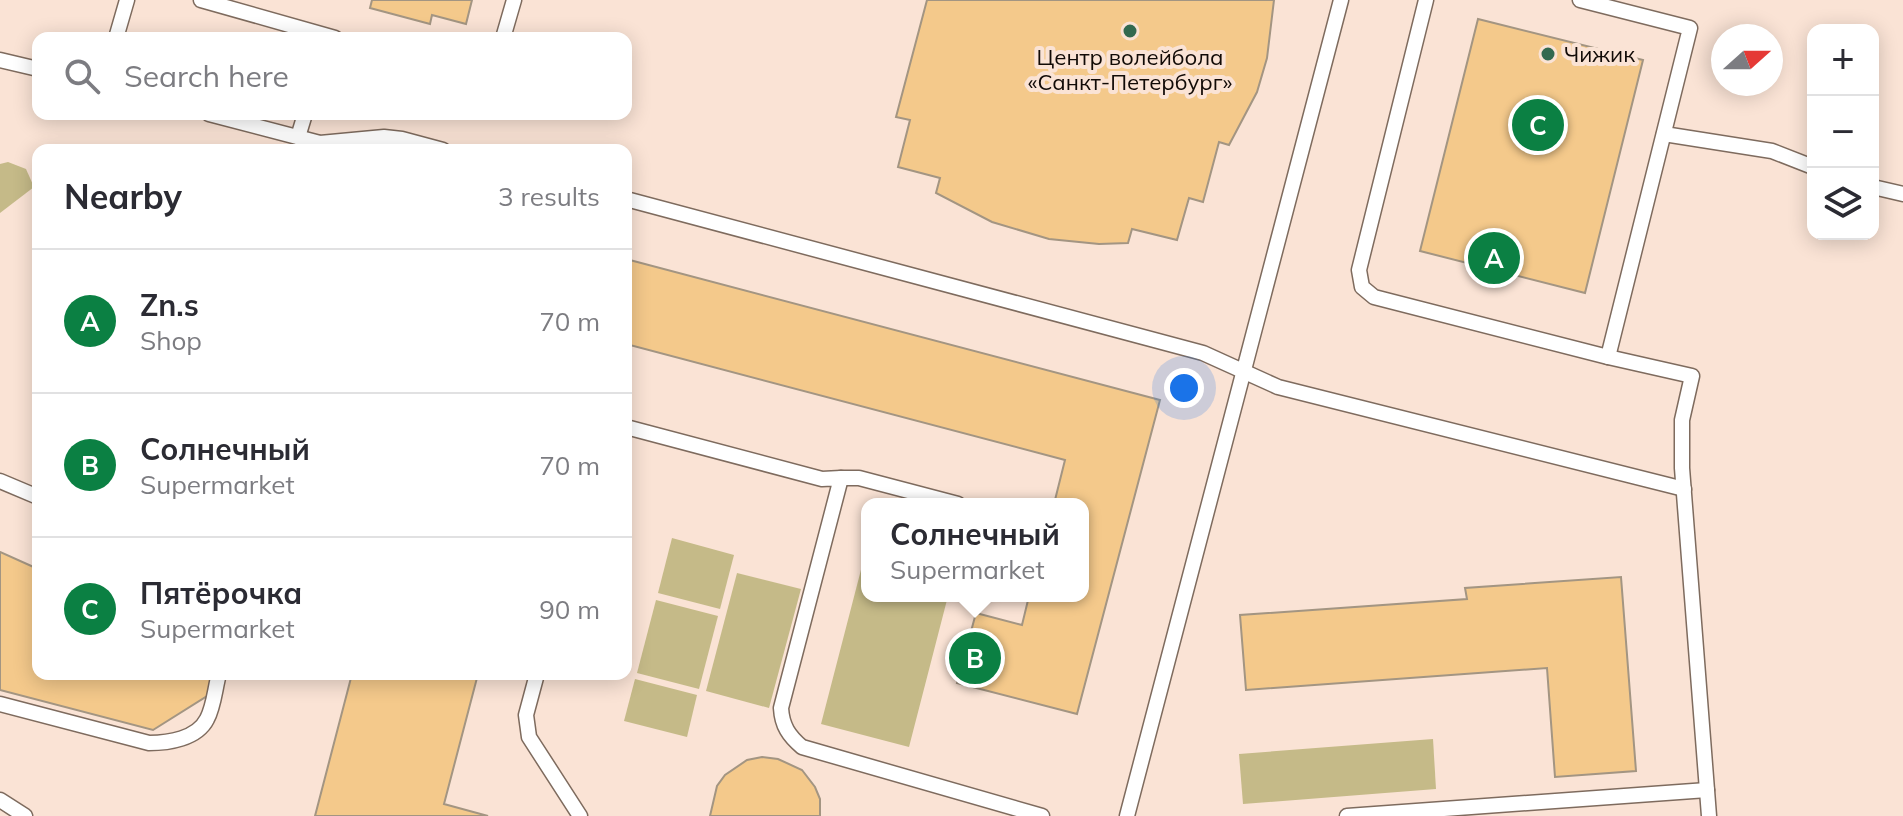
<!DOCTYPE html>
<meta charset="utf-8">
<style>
body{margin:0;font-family:Mulish,sans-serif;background:#f2f2f3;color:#2b2b33}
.controls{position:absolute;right:24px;top:24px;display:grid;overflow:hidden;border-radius:16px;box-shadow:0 4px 20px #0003}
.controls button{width:72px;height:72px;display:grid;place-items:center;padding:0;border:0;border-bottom:2px solid #e1e1e2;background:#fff;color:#2b2b33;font:40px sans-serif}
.compass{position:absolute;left:1711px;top:24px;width:72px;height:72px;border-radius:50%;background:#fff;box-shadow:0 4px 20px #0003;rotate:69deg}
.you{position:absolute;left:1184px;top:388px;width:28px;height:28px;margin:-20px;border:6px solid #fff;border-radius:50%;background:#1a73e8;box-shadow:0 0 0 12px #1a73e833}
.badge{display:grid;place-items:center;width:52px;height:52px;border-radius:50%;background:#0b8043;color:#fff;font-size:26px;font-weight:700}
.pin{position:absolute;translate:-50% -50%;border:4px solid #fff;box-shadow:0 2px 8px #0006}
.popup{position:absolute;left:861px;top:498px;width:228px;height:104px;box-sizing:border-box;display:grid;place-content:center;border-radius:16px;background:#fff;filter:drop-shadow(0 2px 6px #0005);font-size:26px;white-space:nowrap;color:#7c7c81}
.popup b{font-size:30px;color:#2b2b33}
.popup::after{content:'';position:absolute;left:50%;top:100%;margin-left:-16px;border:16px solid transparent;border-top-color:#fff}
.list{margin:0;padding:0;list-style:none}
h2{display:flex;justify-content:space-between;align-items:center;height:104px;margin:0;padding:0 32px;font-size:34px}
h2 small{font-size:26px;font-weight:400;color:#7c7c81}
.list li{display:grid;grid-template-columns:52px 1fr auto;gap:24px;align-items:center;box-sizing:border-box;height:144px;padding:0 32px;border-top:2px solid #e1e1e2}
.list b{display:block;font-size:30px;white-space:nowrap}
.list p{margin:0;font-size:26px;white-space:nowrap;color:#7c7c81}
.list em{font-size:26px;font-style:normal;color:#7c7c81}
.icon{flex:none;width:44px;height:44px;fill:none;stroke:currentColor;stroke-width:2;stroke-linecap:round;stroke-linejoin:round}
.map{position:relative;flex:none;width:1903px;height:816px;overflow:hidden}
.search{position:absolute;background:#fff;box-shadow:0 4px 20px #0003;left:32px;top:32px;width:600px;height:88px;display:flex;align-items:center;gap:20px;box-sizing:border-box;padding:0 28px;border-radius:16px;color:#7c7c81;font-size:30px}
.panel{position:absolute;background:#fff;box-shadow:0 4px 20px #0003;left:32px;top:144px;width:600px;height:536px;border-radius:16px}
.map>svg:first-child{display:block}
</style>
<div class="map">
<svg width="1903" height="816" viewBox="0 0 1903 816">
<rect width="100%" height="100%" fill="#fae3d5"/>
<g fill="#c5ba88">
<path d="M8 162 26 169 34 187 0 213V164Z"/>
<path d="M672 538 734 555 720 609 658 593Z"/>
<path d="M863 562 867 563V596H948L909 747 821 724Z"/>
<path d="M737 573 801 589 769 708 706 691Z"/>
<path d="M656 600 718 616 699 689 637 673Z"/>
<path d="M635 679 697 695 687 737 624 721Z"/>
<path d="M1433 739 1436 789 1243 804 1239 754Z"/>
</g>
<g fill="#f4c98b" stroke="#a39582" stroke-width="2">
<path d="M372 0H472L466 24 432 15 430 24 370 8Z"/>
<path d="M927 0H1274L1267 58 1257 92 1229 145 1219 142 1203 202 1189 198 1177 240 1132 229 1128 243 1099 244 1049 239 992 222 936 193 940 178 898 167 910 120 896 117Z"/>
<path d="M1478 19 1643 60 1585 293 1420 251Z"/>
<path d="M626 259 1160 400 1077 714 957 683 976 613 1022 625 1029 596H1083V504H1054L1065 460 626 344Z"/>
<path d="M0 552 38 569V674H213L207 696 153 730 0 690Z"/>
<path d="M1621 577 1636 771 1555 777 1547 668 1246 690 1240 615 1467 599 1465 588Z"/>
<path d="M352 674H478L444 804 488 816H315Z"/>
<path d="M762 757 778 759 802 770 815 787 820 799V816H710L717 786 725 775 747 760Z"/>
</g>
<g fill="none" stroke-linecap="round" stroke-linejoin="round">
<g stroke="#7e6b5e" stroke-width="17">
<g id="lane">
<path d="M201 0 335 38"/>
<path d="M1426 0 1359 270 1362 287 1374 297 1608 357 1690 28 1580 0"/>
<path d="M116 38 127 0"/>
<path d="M503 38 514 0"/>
<path d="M0 60 38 69"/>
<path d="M209 114 320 143 384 137 402 139 443 150"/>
<path d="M1664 134 1772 151 1813 167"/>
<path d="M298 137 305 114"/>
<path d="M1873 187 1903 194"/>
<path d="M626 199 1203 353 1278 387 1684 489"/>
<path d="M1608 357 1692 376 1682 420V468L1709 816"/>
<path d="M626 427 822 479 841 478 781 708C782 726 789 736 802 747L1042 816"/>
<path d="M841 478H859L958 504"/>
<path d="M0 481 38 497"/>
<path d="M537 674 526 715 529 737 580 816"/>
<path d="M0 704 149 743C168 743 197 739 207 719 214 706 215 688 219 674"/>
<path d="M0 800 25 816"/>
<path d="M1127 816 1341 0"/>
<path d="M1347 816 1707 790"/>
</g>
</g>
<use href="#lane" stroke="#fff" stroke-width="14"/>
</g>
<g fill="#33694f" stroke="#fae3d5" stroke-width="3">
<circle cx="1130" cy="31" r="8"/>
<circle cx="1548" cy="54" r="8"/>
</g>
<g text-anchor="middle" stroke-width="8" stroke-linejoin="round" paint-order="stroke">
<g font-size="22" fill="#110a06" stroke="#fae3d5" text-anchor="start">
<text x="1564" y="62">Чижик</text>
<text x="1130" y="65" text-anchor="middle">Центр волейбола<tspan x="1130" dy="25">«Санкт-Петербург»</tspan></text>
</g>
</g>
</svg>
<div class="controls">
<button>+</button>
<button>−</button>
<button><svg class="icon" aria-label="layers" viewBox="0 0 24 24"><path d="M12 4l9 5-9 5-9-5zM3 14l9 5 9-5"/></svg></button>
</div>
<svg class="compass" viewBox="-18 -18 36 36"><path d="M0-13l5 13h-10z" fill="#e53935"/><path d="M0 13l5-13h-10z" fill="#7c7c81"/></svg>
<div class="you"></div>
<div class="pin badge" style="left:1494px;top:258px">A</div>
<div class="pin badge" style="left:975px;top:658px">B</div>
<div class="popup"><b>Солнечный</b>Supermarket</div>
<div class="pin badge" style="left:1538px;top:125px">C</div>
<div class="search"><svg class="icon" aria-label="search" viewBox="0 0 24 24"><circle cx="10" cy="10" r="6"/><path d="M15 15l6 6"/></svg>Search here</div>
<section class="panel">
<h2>Nearby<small>3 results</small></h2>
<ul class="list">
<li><span class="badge">A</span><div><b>Zn.s</b><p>Shop</p></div><em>70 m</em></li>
<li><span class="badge">B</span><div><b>Солнечный</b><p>Supermarket</p></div><em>70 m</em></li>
<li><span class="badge">C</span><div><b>Пятёрочка</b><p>Supermarket</p></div><em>90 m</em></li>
</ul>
</section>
</div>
